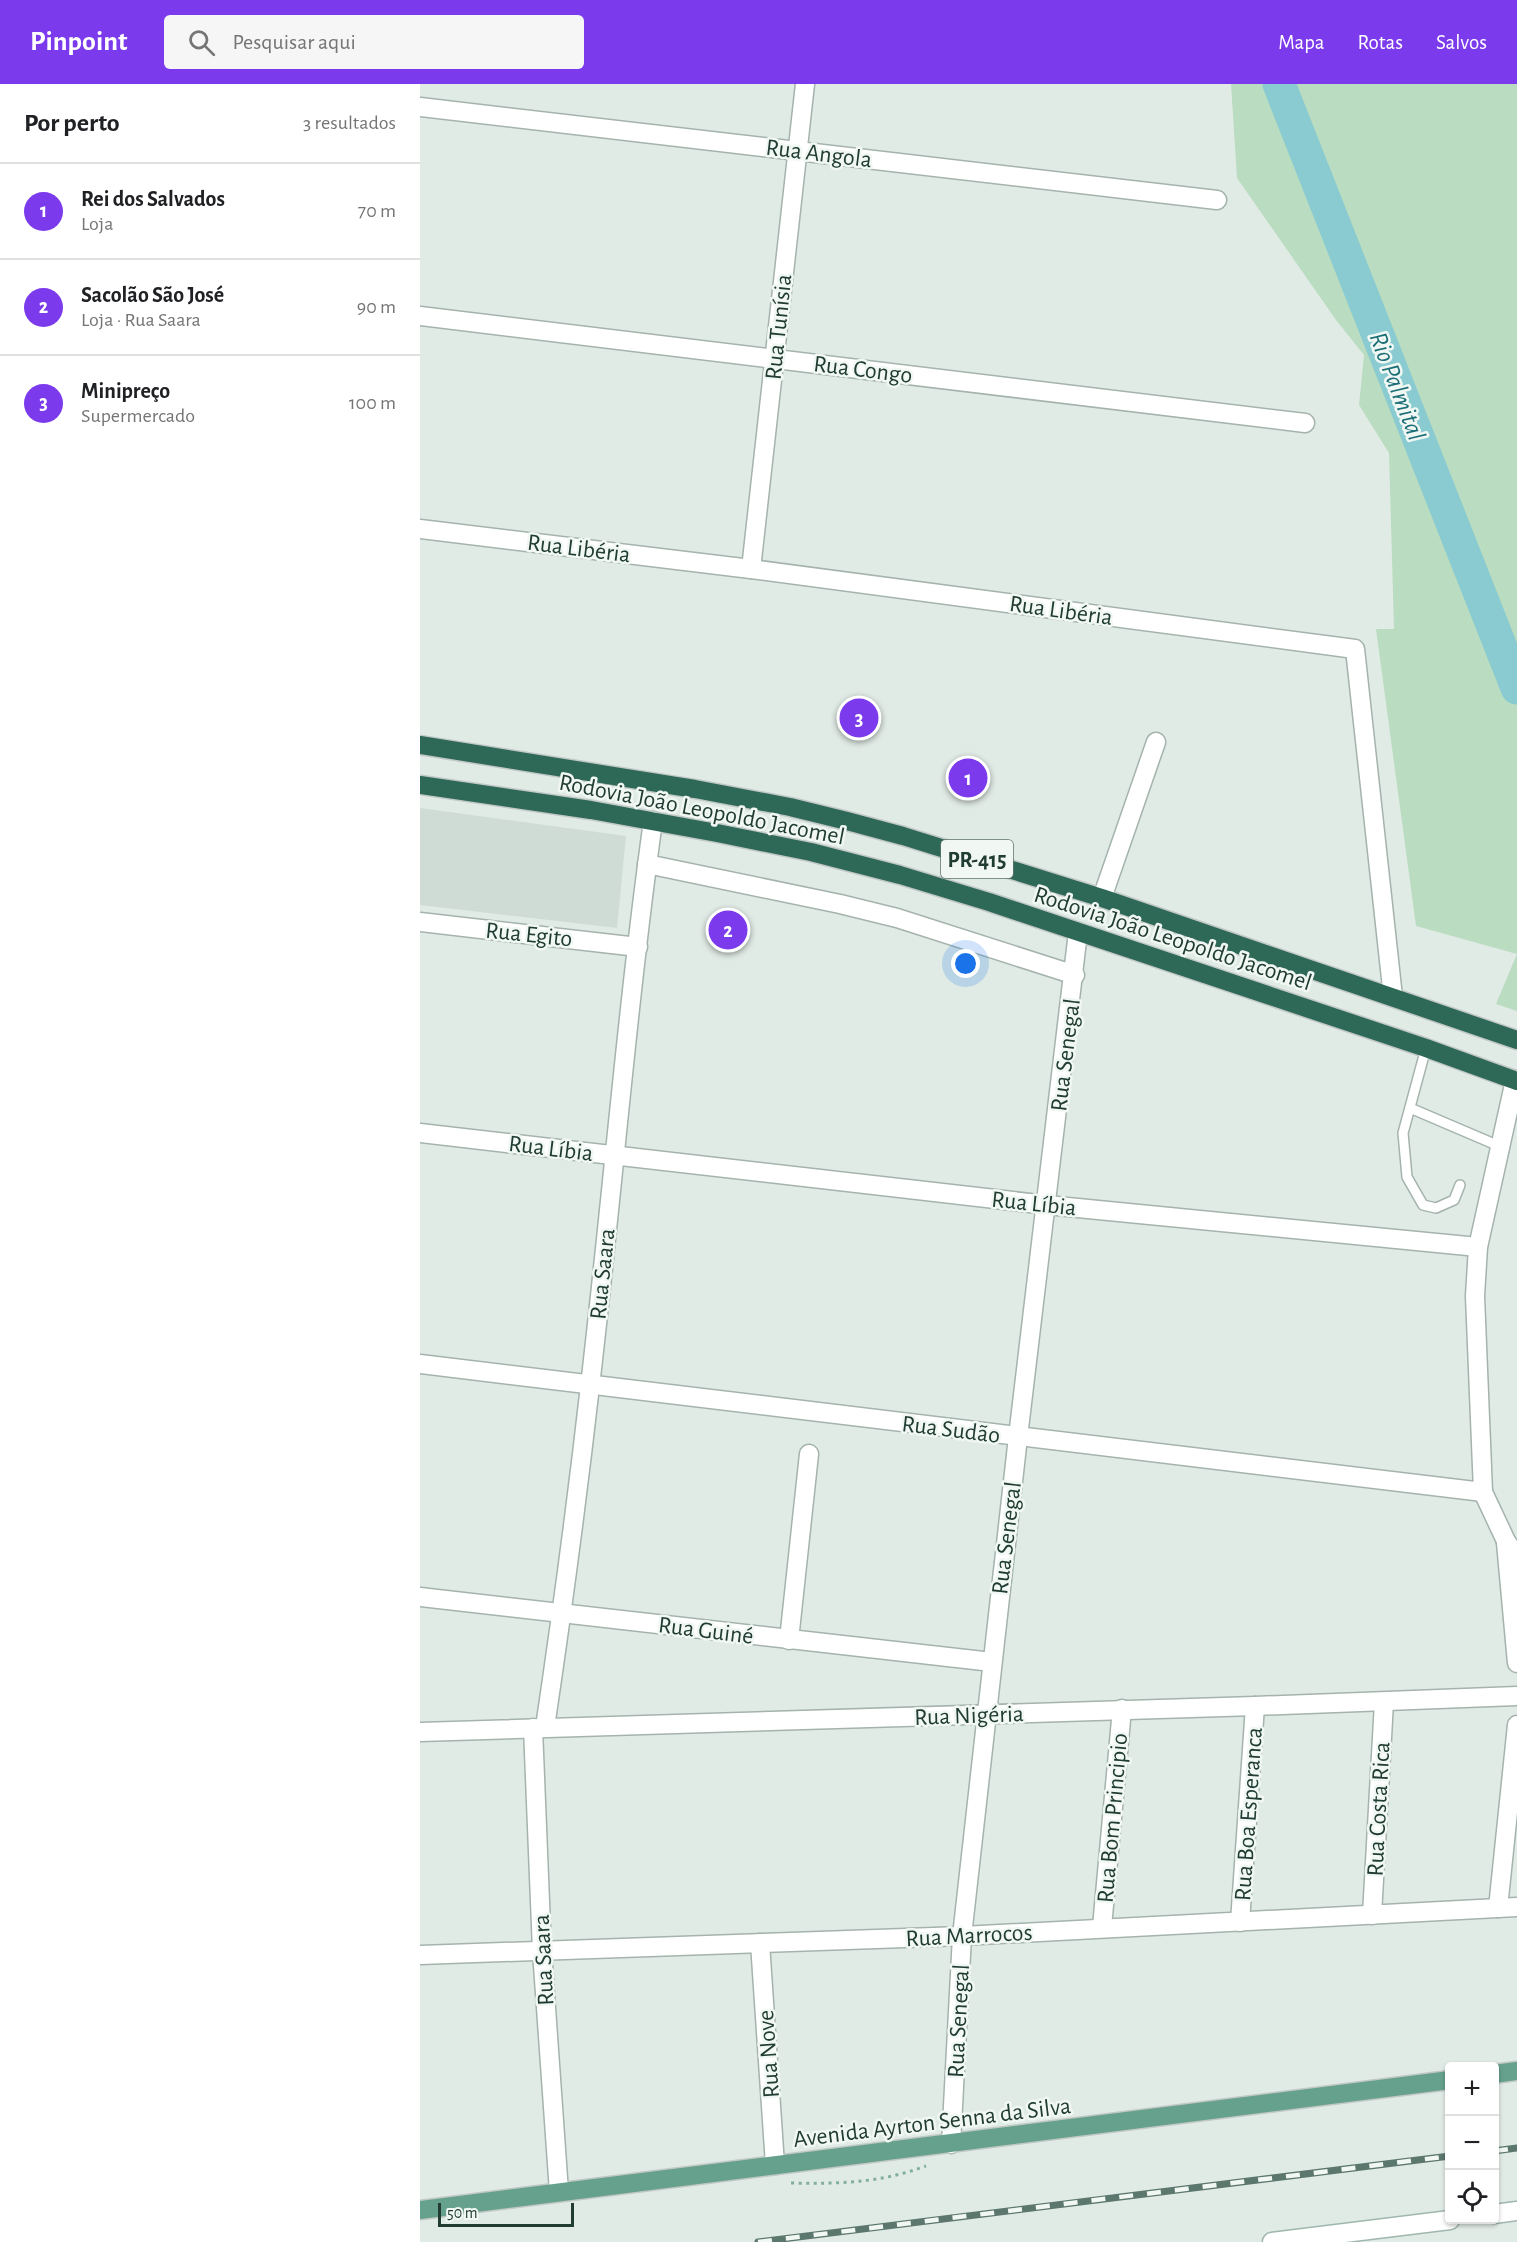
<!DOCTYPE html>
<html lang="pt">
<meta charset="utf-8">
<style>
body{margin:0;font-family:"Alegreya Sans",sans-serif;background:#f6f6f6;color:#202124}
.controls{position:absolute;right:18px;bottom:18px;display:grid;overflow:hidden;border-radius:6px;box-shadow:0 2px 4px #0004}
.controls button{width:54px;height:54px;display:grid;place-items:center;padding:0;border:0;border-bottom:2px solid #e0e0e0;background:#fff;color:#202124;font:30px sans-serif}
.scale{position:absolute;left:18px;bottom:15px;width:136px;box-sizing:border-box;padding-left:6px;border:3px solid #213c33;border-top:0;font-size:16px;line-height:21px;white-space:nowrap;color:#213c33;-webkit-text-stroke:4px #f1f8f4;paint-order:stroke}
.you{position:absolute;left:546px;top:880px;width:21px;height:21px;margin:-15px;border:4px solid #fff;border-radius:50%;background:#1a73e8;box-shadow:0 0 0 9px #1a73e833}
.badge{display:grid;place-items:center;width:39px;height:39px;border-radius:50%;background:#7c3aed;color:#fff;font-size:20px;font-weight:700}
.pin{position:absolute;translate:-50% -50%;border:3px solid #fff;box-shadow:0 2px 6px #0006}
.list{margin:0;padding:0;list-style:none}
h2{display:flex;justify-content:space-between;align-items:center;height:78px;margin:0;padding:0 24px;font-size:26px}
h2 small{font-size:20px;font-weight:400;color:#757577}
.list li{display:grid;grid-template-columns:39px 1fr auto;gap:18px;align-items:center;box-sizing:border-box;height:96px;padding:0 24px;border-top:2px solid #e0e0e0}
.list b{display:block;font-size:22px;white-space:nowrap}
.list p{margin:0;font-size:20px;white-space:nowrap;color:#757577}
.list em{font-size:20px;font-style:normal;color:#757577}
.icon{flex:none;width:33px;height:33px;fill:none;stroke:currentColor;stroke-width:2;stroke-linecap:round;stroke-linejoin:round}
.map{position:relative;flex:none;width:1097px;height:2158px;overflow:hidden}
header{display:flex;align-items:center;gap:36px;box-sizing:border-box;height:84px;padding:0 30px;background:#7c3aed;color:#fff}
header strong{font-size:28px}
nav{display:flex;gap:33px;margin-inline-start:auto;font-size:21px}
.search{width:420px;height:54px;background:#f6f6f6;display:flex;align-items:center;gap:15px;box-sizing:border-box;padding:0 21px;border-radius:6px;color:#757577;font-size:22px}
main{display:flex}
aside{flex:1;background:#fff}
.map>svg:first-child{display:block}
</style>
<header>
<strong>Pinpoint</strong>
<div class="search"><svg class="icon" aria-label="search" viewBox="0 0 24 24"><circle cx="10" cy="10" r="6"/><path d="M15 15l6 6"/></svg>Pesquisar aqui</div>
<nav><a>Mapa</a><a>Rotas</a><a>Salvos</a></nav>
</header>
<main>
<aside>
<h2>Por perto<small>3 resultados</small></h2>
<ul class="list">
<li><span class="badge">1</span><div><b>Rei dos Salvados</b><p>Loja</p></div><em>70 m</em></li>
<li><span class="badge">2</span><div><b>Sacolão São José</b><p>Loja · Rua Saara</p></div><em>90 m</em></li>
<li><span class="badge">3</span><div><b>Minipreço</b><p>Supermercado</p></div><em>100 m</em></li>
</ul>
</aside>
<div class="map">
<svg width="1097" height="2158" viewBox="0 0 1097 2158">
<rect width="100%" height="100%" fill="#e1ebe6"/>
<path fill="#cfdbd5" d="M0 724 206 752 197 844 0 821Z"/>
<path fill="#badcc0" d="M811 0H1097V927L1076 920 1097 870 996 842 956 545H974L969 369 939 321 944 271 916 236 817 94Z"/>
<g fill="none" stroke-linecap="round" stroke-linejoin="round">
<path stroke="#89cbd0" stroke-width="33" d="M859 0 1097 604"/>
<g stroke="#a4b3ad" stroke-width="12">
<g id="lane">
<path d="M1006 964 983 1049 987 1093 1003 1121 1016 1124 1034 1116 1040 1101"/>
<path d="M990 1024 1079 1062"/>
</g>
</g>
<g stroke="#a4b3ad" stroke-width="21">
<g id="street">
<path d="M0 23 797 116"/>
<path d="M0 232 885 339"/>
<path d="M0 445 331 485 935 565 973 913"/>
<path d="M331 485 385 0"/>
<path d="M227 780 420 820 477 834 655 891"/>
<path d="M682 814 736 658"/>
<path d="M0 838 218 863"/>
<path d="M1095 996 1058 1163 1055 1212 1063 1408 1086 1457 1097 1473"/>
<path d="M0 1049 627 1121 1058 1163"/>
<path d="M0 1280 1063 1408"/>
<path d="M1086 1459 1097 1579"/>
<path d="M0 1513 572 1578"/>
<path d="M369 1556 389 1370"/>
<path d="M125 1643C142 1529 157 1416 170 1302 192 1114 207 924 233 737"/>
<path d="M113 1644 122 1867 139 2108"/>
<path d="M0 1648 835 1622 1097 1612"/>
<path d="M1078 1824 1097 1641"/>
<path d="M952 1831 964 1618"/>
<path d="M820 1838 835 1622"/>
<path d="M682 1843 702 1625"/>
<path d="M340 1859 355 2081"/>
<path d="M0 1871 542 1852 1097 1823"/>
<path d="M531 2060 542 1852 598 1353 658 848"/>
</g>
</g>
<g stroke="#9fb7ad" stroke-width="21">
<g id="secondary">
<path d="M1074 2130 1097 2127"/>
<path d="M852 2158 1030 2136"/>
</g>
</g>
<g stroke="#c1c8c6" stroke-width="21">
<g id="primary">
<path d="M1074 1990 1097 1987"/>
<path d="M0 2126 1030 1996"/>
</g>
</g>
<g stroke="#c1c8c6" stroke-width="21">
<g id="highway">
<path d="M0 661 275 705 370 723 427 737 483 752 682 814 1097 956"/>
<path d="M0 701 171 726 297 749 391 768 480 791 569 818 1006 964 1097 997"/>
</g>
</g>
<path stroke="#82af9d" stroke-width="3" stroke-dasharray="3 4.5" stroke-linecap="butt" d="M371 2099C419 2100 460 2099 506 2082"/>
<use href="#lane" stroke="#fff" stroke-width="9"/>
<use href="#street" stroke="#fff" stroke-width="18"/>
<use href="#secondary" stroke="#fff" stroke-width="18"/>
<use href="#primary" stroke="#66a18d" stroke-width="18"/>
<use href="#highway" stroke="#2e6857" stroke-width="18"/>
<g stroke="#5c776e" stroke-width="7">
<g id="rail">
<path d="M1074 2067 1097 2064"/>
<path d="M338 2158 1030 2072"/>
</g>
</g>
<use href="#rail" stroke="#f1f8f4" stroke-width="4.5" stroke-dasharray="14" stroke-linecap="butt"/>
</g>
<g text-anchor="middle" stroke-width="5" stroke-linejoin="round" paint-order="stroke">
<rect fill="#f1f8f4" stroke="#5f746d" stroke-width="1.5" x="521" y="756" width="72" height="38" rx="4.5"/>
<g font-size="22" font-weight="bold" fill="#213c33">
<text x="557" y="783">PR-415</text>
</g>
<g font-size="24" fill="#213c33" stroke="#f1f8f4">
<text transform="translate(399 69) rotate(7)" y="8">Rua Angola</text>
<text transform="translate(358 243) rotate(-84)" y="8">Rua Tunísia</text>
<text transform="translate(443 285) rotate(7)" y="8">Rua Congo</text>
<text transform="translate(159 464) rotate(7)" y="8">Rua Libéria</text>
<text transform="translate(641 526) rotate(8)" y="8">Rua Libéria</text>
<text transform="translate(282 725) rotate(11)" y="8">Rodovia João Leopoldo Jacomel</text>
<text transform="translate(109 850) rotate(6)" y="8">Rua Egito</text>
<text transform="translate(753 854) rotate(18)" y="8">Rodovia João Leopoldo Jacomel</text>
<text transform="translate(645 971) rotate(-83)" y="8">Rua Senegal</text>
<text transform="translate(131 1064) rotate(7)" y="8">Rua Líbia</text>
<text transform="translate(614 1119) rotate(6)" y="8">Rua Líbia</text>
<text transform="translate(182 1190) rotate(-84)" y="8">Rua Saara</text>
<text transform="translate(531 1345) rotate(7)" y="8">Rua Sudão</text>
<text transform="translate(586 1454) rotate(-83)" y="8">Rua Senegal</text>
<text transform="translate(286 1546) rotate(7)" y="8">Rua Guiné</text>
<text transform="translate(549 1631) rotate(-2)" y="8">Rua Nigéria</text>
<text transform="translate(958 1725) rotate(-87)" y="8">Rua Costa Rica</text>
<text transform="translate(828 1730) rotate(-86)" y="8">Rua Boa Esperanca</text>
<text transform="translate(692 1734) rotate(-85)" y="8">Rua Bom Principio</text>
<text transform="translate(549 1851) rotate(-3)" y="8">Rua Marrocos</text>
<text transform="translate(123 1876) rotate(-93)" y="8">Rua Saara</text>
<text transform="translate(538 1937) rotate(-87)" y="8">Rua Senegal</text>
<text transform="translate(348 1970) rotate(-94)" y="8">Rua Nove</text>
<text transform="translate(512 2038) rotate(-7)" y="8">Avenida Ayrton Senna da Silva</text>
</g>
<g font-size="26" font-style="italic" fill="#1c6f77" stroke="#f1f8f4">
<text transform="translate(978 302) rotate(69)" y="9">Rio Palmital</text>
</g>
</g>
</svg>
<div class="controls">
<button>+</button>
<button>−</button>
<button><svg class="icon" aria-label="locate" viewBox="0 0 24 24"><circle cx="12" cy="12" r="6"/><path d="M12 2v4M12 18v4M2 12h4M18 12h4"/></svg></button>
</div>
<div class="scale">50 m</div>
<div class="you"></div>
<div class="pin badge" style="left:548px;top:694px">1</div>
<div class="pin badge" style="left:308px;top:846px">2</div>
<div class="pin badge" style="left:439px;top:634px">3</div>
</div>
</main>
